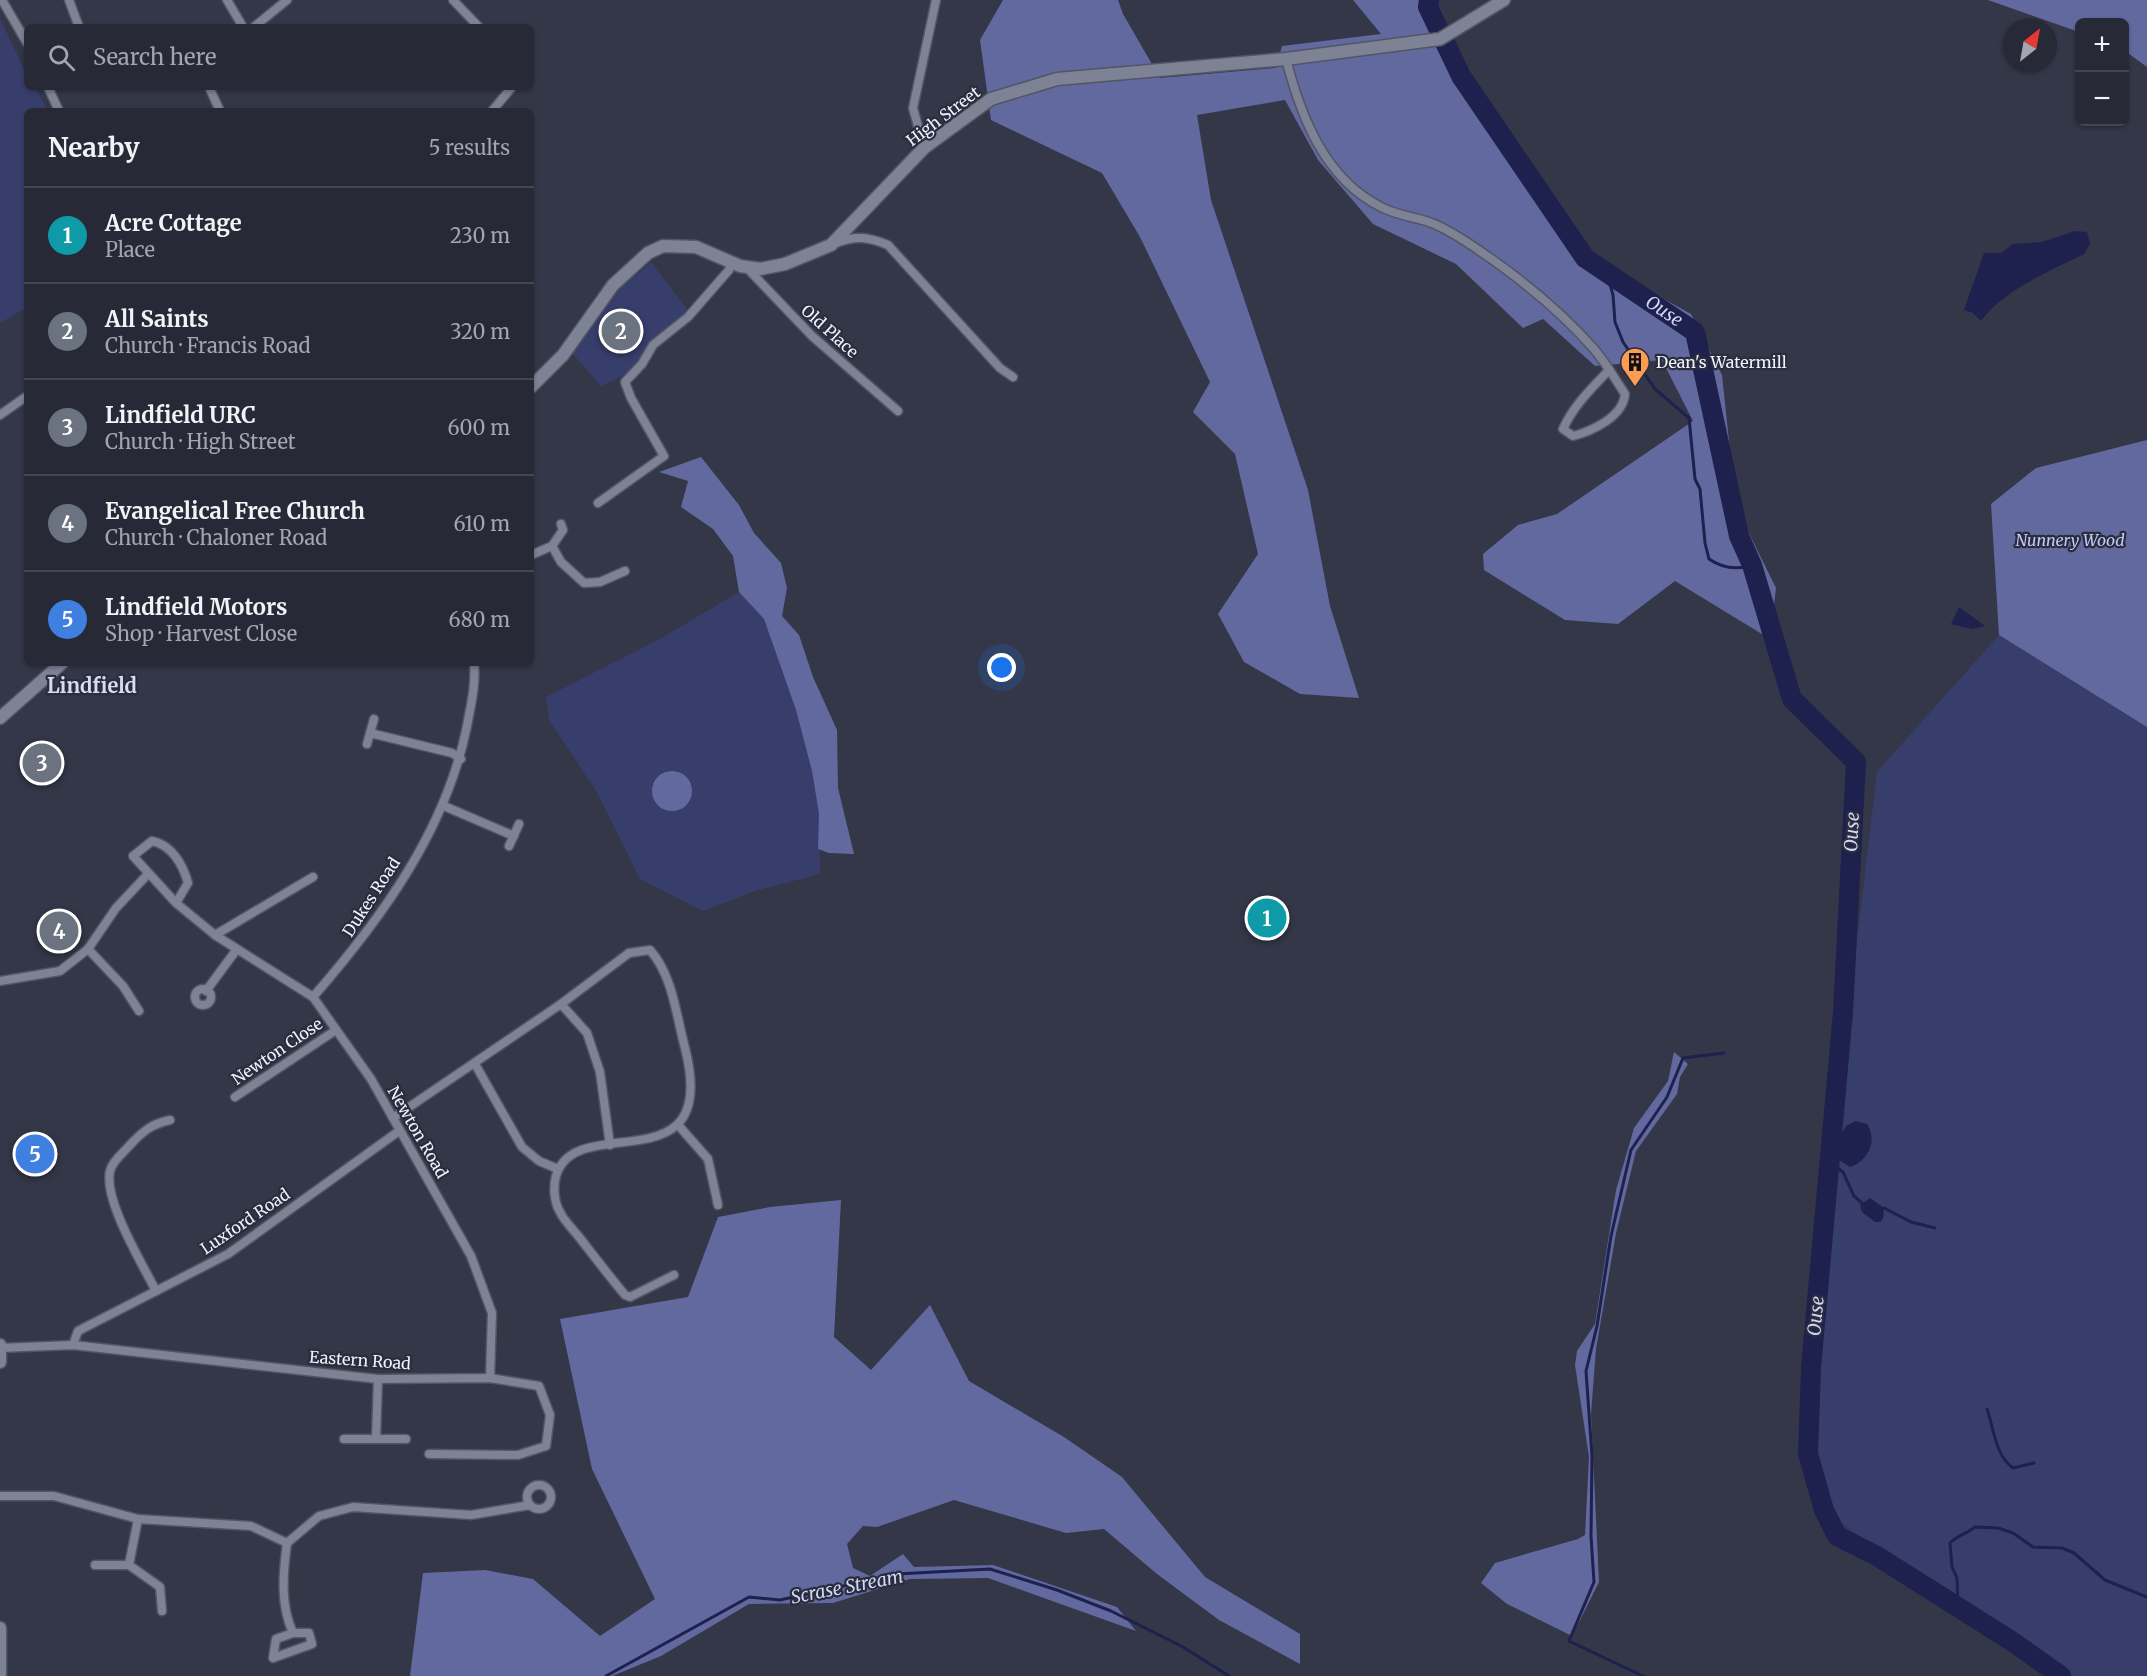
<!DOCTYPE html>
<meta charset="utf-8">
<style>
body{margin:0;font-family:Merriweather,serif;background:#333542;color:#f1f3f6}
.controls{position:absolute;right:18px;top:18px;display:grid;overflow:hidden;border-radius:9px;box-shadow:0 2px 4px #0004}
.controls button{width:54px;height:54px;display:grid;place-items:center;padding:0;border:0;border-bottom:2px solid #434551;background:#272936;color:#f1f3f6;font:30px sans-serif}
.compass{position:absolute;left:2003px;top:18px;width:54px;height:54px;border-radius:50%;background:#272936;box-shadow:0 2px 4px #0004;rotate:31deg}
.you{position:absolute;left:1002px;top:668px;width:21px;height:21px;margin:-15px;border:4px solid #fff;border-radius:50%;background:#1a73e8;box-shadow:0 0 0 9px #1a73e833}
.badge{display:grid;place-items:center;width:39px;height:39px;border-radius:50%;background:#fc9d52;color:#fff;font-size:20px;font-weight:700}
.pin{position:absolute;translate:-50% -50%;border:3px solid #fff;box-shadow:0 2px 6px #0006}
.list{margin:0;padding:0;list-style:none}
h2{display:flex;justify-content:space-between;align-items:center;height:78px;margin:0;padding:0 24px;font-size:26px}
h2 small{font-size:20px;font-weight:400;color:#a4a6ad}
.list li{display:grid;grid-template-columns:39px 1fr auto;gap:18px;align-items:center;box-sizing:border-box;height:96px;padding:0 24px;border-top:2px solid #434551}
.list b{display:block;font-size:22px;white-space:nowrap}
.list p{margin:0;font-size:20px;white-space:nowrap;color:#a4a6ad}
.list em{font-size:20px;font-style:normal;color:#a4a6ad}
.icon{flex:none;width:33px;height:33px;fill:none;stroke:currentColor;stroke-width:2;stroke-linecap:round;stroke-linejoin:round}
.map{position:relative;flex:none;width:2147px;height:1676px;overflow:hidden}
.search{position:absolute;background:#272936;box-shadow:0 2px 4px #0004;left:24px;top:24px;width:510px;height:66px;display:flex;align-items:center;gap:15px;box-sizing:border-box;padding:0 21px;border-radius:9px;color:#a4a6ad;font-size:22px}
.panel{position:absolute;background:#272936;box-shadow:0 2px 4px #0004;left:24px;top:108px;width:510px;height:558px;border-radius:9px}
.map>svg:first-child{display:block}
</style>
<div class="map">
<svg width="2147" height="1676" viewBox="0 0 2147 1676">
<rect width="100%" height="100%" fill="#343748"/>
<g fill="#383e6c">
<path d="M0 18 27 76V87H35L48 111H27V307L0 323Z"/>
<path d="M651 262 689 312 652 343 631 372 601 386 572 353 620 288Z"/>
<path d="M739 592 764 619 796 710 812 771 819 814 820 874 758 890 703 911 640 879 598 794 549 720 546 697 660 639Z"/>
<path d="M1999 635 2147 726V1676H2072L1849 1529 1836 1517 1825 1497 1813 1450 1825 1211 1877 772Z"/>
</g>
<g fill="#62699e">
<path d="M1003 0H1118L1123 14 1160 78 1276 68 1282 46 1381 34 1353 0H1435L1452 49 1599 263 1691 314 1722 375 1736 507 1776 588 1770 639 1675 581 1618 624 1565 620 1484 570 1483 554 1518 525 1557 514 1693 421 1662 360 1595 366 1543 319 1523 328 1456 264 1373 224 1318 160 1285 100 1197 115 1211 200 1308 490 1330 606 1359 698 1300 694 1244 662 1218 614 1258 554 1235 454 1193 412 1210 382 1140 237 1102 173 991 120 980 40Z"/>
<path d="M1988 0H2147V67L2125 51 2124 22H2080L2079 32Z"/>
<path d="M2147 440V727L1999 635 1991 504 2036 468Z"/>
<path d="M701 457 739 505 754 533 781 563 787 588 782 616 799 635 813 677 837 730 838 788 854 854 829 853 818 849 819 814 812 771 796 710 764 619 739 592 733 556 713 529 681 507 688 481 659 472Z"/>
<circle cx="672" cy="791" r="20"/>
<path d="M1674 1052 1688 1064 1680 1077 1677 1094 1636 1151 1616 1233 1596 1349 1591 1414 1599 1582 1572 1636 1507 1604 1481 1583 1495 1563 1578 1539 1585 1535 1589 1457 1575 1365 1577 1351 1595 1324 1616 1190 1634 1128 1668 1081Z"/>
<path d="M841 1200 834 1337 871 1370 930 1305 969 1381 1064 1437 1122 1477 1205 1577 1300 1634V1664L1219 1620 1157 1574 1104 1529 1066 1533 954 1500 877 1527 863 1526 847 1544 853 1568 870 1576 903 1554 914 1567 993 1565 1117 1607 1136 1631 988 1578 910 1579 833 1603 749 1604 661 1656 612 1676H410L423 1573 485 1570 533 1579 600 1636 655 1599 592 1469 560 1319 688 1297 718 1217 770 1207Z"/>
</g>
<g fill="#1e204e">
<path d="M2075 231 2087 232 2090 244 2084 254C2050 271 2003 290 1981 321L1973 313 1964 310 1984 253H2001L2013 244 2042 242Z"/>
<path d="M1959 607 1985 626 1971 629 1951 624Z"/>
<path d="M1855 1121 1867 1124C1878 1141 1868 1161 1850 1167L1839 1160 1836 1143 1846 1126Z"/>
<path d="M1870 1198 1884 1208 1883 1219 1880 1222H1875L1862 1212 1860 1205Z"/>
</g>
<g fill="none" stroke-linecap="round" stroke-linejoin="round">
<g stroke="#1e204e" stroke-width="3">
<path d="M1607 273 1613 295 1615 322 1623 342 1655 389 1689 418 1695 479 1700 489 1705 543 1709 559C1722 568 1737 570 1752 565"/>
<path d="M1830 1162 1843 1172 1854 1196 1862 1203"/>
<path d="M1884 1208 1911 1222 1935 1228"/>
<path d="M1987 1409C1994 1429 1995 1455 2013 1468L2034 1463"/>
<path d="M1958 1607 1957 1578 1952 1567 1950 1543C1958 1535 1966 1534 1975 1527L1998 1528 2013 1533 2033 1547 2062 1548 2074 1553 2105 1580 2147 1597"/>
<path d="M606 1676 749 1597 780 1600 897 1574 990 1569 1057 1590 1111 1611 1183 1647 1229 1676"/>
<path d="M1643 1676 1569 1641 1594 1582 1591 1536 1592 1456 1586 1371 1597 1326 1611 1236 1631 1150 1667 1097 1683 1058 1724 1053"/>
</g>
<path stroke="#1e204e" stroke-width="20" id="s1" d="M1429 0 1428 7 1461 76 1585 258 1695 332 1739 536 1752 565 1792 699 1856 762 1843 1012 1811 1368 1808 1454 1824 1510 1837 1536 1877 1556 2013 1642 2061 1676"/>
<g stroke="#525564" stroke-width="11">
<g id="minor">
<path d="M2 0 27 43"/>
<path d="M69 0 79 27"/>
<path d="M227 0 243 27"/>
<path d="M453 0 479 27"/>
<path d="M254 27 287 0"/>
<path d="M1286 59C1301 117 1325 179 1381 207 1396 215 1414 217 1429 222 1441 226 1454 234 1465 241 1511 271 1558 308 1594 349 1606 363 1615 379 1625 394 1623 417 1592 431 1573 436L1563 429C1574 405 1591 389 1609 370"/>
<path d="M48 87 59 111"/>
<path d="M209 87 220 111"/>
<path d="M492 111 512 87"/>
<path d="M924 148 913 108 936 0"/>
<path d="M836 243C856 235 869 237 888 245L1000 368 1013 377"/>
<path d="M747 268 812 336 898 411"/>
<path d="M0 415 27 396"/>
<path d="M598 503 664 456 631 398 625 382 642 364 653 345 688 317 729 270 731 262"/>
<path d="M552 546 561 562 584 583 600 582 625 571"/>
<path d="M531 555 552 546 563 530 561 524"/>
<path d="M370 733 452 753 461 759"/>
<path d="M367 744 374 719"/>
<path d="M444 806 514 836"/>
<path d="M509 846 519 824"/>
<path d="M176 903 188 883C183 865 172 845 152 841L133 856 176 903 215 935 313 997 371 1079 471 1256 492 1313 490 1378"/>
<path d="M215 935 313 877"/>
<path d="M88 949 123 986 139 1011"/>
<path d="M0 981 60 971 88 949 116 908 148 874"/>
<circle cx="203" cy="997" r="8"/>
<path d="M206 991 237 949"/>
<path d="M313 997C382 918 446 830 467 726 471 704 476 685 474 663"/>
<path d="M561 1004 587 1033 600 1072 610 1145"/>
<path d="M475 1064 522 1147 539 1161 558 1169"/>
<path d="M235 1097 336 1030"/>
<path d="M393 1118 561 1004 629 953 650 950C673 976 676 1015 685 1048 721 1189 575 1109 556 1176 553 1187 554 1202 560 1212 564 1221 573 1229 579 1237 594 1256 609 1276 625 1295L630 1297 674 1275"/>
<path d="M679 1126 708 1159 718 1205"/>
<path d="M156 1291C143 1265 100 1195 111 1168 115 1159 123 1153 129 1146 142 1132 151 1124 170 1120"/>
<path d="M73 1345 78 1331 228 1254 399 1131"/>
<path d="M0 1348 73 1345 378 1379 490 1378 539 1386 550 1415 546 1446 518 1455 429 1454"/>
<path d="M344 1439H406"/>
<path d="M376 1439 378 1379"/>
<circle cx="539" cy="1497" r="12"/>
<path d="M0 1496H54L138 1519 251 1526 287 1543 319 1516 353 1507 471 1515 530 1505"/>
<path d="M287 1543C283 1573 280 1605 293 1633H309L312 1644 273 1658 276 1639 293 1633"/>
<path d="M95 1565H129L160 1587 162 1611"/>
<path d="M129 1565 138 1519"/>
</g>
</g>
<g stroke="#525564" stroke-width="15">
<g id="secondary">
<path d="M531 387 563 355 613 285 648 253 663 246 696 247 740 266 760 269 785 264 831 245 924 148 991 99 1057 79 1286 59 1440 39 1504 0"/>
<path d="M0 718 62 663"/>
<path d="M0 1345V1362"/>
<path d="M0 1628V1676"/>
</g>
</g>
<use href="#minor" stroke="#7e8295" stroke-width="8"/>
<use href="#secondary" stroke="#7e8295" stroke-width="12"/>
</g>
<defs>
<g id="building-pin" transform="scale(1.5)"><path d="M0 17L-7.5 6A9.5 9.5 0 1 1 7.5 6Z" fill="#fc9d52" stroke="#2a2d3d"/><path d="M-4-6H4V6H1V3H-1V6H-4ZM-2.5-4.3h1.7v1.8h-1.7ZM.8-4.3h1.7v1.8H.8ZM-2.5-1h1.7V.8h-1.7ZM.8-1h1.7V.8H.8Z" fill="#111"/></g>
</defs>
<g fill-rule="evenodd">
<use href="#building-pin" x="1635" y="362"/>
</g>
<g text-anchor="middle" stroke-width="4.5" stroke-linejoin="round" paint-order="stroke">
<g font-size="16" fill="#f0f2fd" stroke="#2a2d3d">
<text transform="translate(943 116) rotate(-37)" y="6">High Street</text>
<text transform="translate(830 331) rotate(42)" y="6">Old Place</text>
<text transform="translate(371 897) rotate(-57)" y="6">Dukes Road</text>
<text transform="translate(277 1051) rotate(-34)" y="6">Newton Close</text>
<text transform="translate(418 1132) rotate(60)" y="6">Newton Road</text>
<text transform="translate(245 1221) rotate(-34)" y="6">Luxford Road</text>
<text transform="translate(360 1360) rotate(4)" y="6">Eastern Road</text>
</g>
<g font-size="16" fill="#f0f2fd" stroke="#2a2d3d" text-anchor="start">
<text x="1656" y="368">Dean's Watermill</text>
</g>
<g font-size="16" font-style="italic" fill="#c3cbfb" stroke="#2a2d3d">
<text x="2070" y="546">Nunnery Wood</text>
</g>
<g font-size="18" font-style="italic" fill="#d2d8f8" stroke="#2a2d3d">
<text dy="6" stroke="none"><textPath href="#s1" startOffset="399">Ouse</textPath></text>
<text transform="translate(1852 832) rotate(-87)" y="6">Ouse</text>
<text transform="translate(1816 1316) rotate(-85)" y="6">Ouse</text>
<text transform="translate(847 1587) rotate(-11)" y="6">Scrase Stream</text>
</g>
<g font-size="20" font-weight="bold" fill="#d8dcf2" stroke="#2a2d3d">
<text x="92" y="693">Lindfield</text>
</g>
</g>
</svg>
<div class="controls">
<button>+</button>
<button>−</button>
</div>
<svg class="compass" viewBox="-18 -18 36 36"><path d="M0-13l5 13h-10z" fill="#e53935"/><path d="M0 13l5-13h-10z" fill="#a4a6ad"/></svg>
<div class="you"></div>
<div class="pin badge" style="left:1267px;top:918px;background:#0f9aa8">1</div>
<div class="pin badge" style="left:621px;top:331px;background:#6b7280">2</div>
<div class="pin badge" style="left:42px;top:763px;background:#6b7280">3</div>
<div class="pin badge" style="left:59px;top:931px;background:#6b7280">4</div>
<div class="pin badge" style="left:35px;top:1154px;background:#3f7fe0">5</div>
<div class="search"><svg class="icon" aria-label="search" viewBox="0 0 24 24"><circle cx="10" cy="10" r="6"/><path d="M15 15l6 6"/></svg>Search here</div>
<section class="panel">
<h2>Nearby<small>5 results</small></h2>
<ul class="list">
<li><span class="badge" style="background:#0f9aa8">1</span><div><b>Acre Cottage</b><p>Place</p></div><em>230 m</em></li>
<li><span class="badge" style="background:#6b7280">2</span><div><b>All Saints</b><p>Church · Francis Road</p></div><em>320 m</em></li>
<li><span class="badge" style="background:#6b7280">3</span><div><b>Lindfield URC</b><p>Church · High Street</p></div><em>600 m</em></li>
<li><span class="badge" style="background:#6b7280">4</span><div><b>Evangelical Free Church</b><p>Church · Chaloner Road</p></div><em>610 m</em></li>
<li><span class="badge" style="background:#3f7fe0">5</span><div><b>Lindfield Motors</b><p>Shop · Harvest Close</p></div><em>680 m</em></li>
</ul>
</section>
</div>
